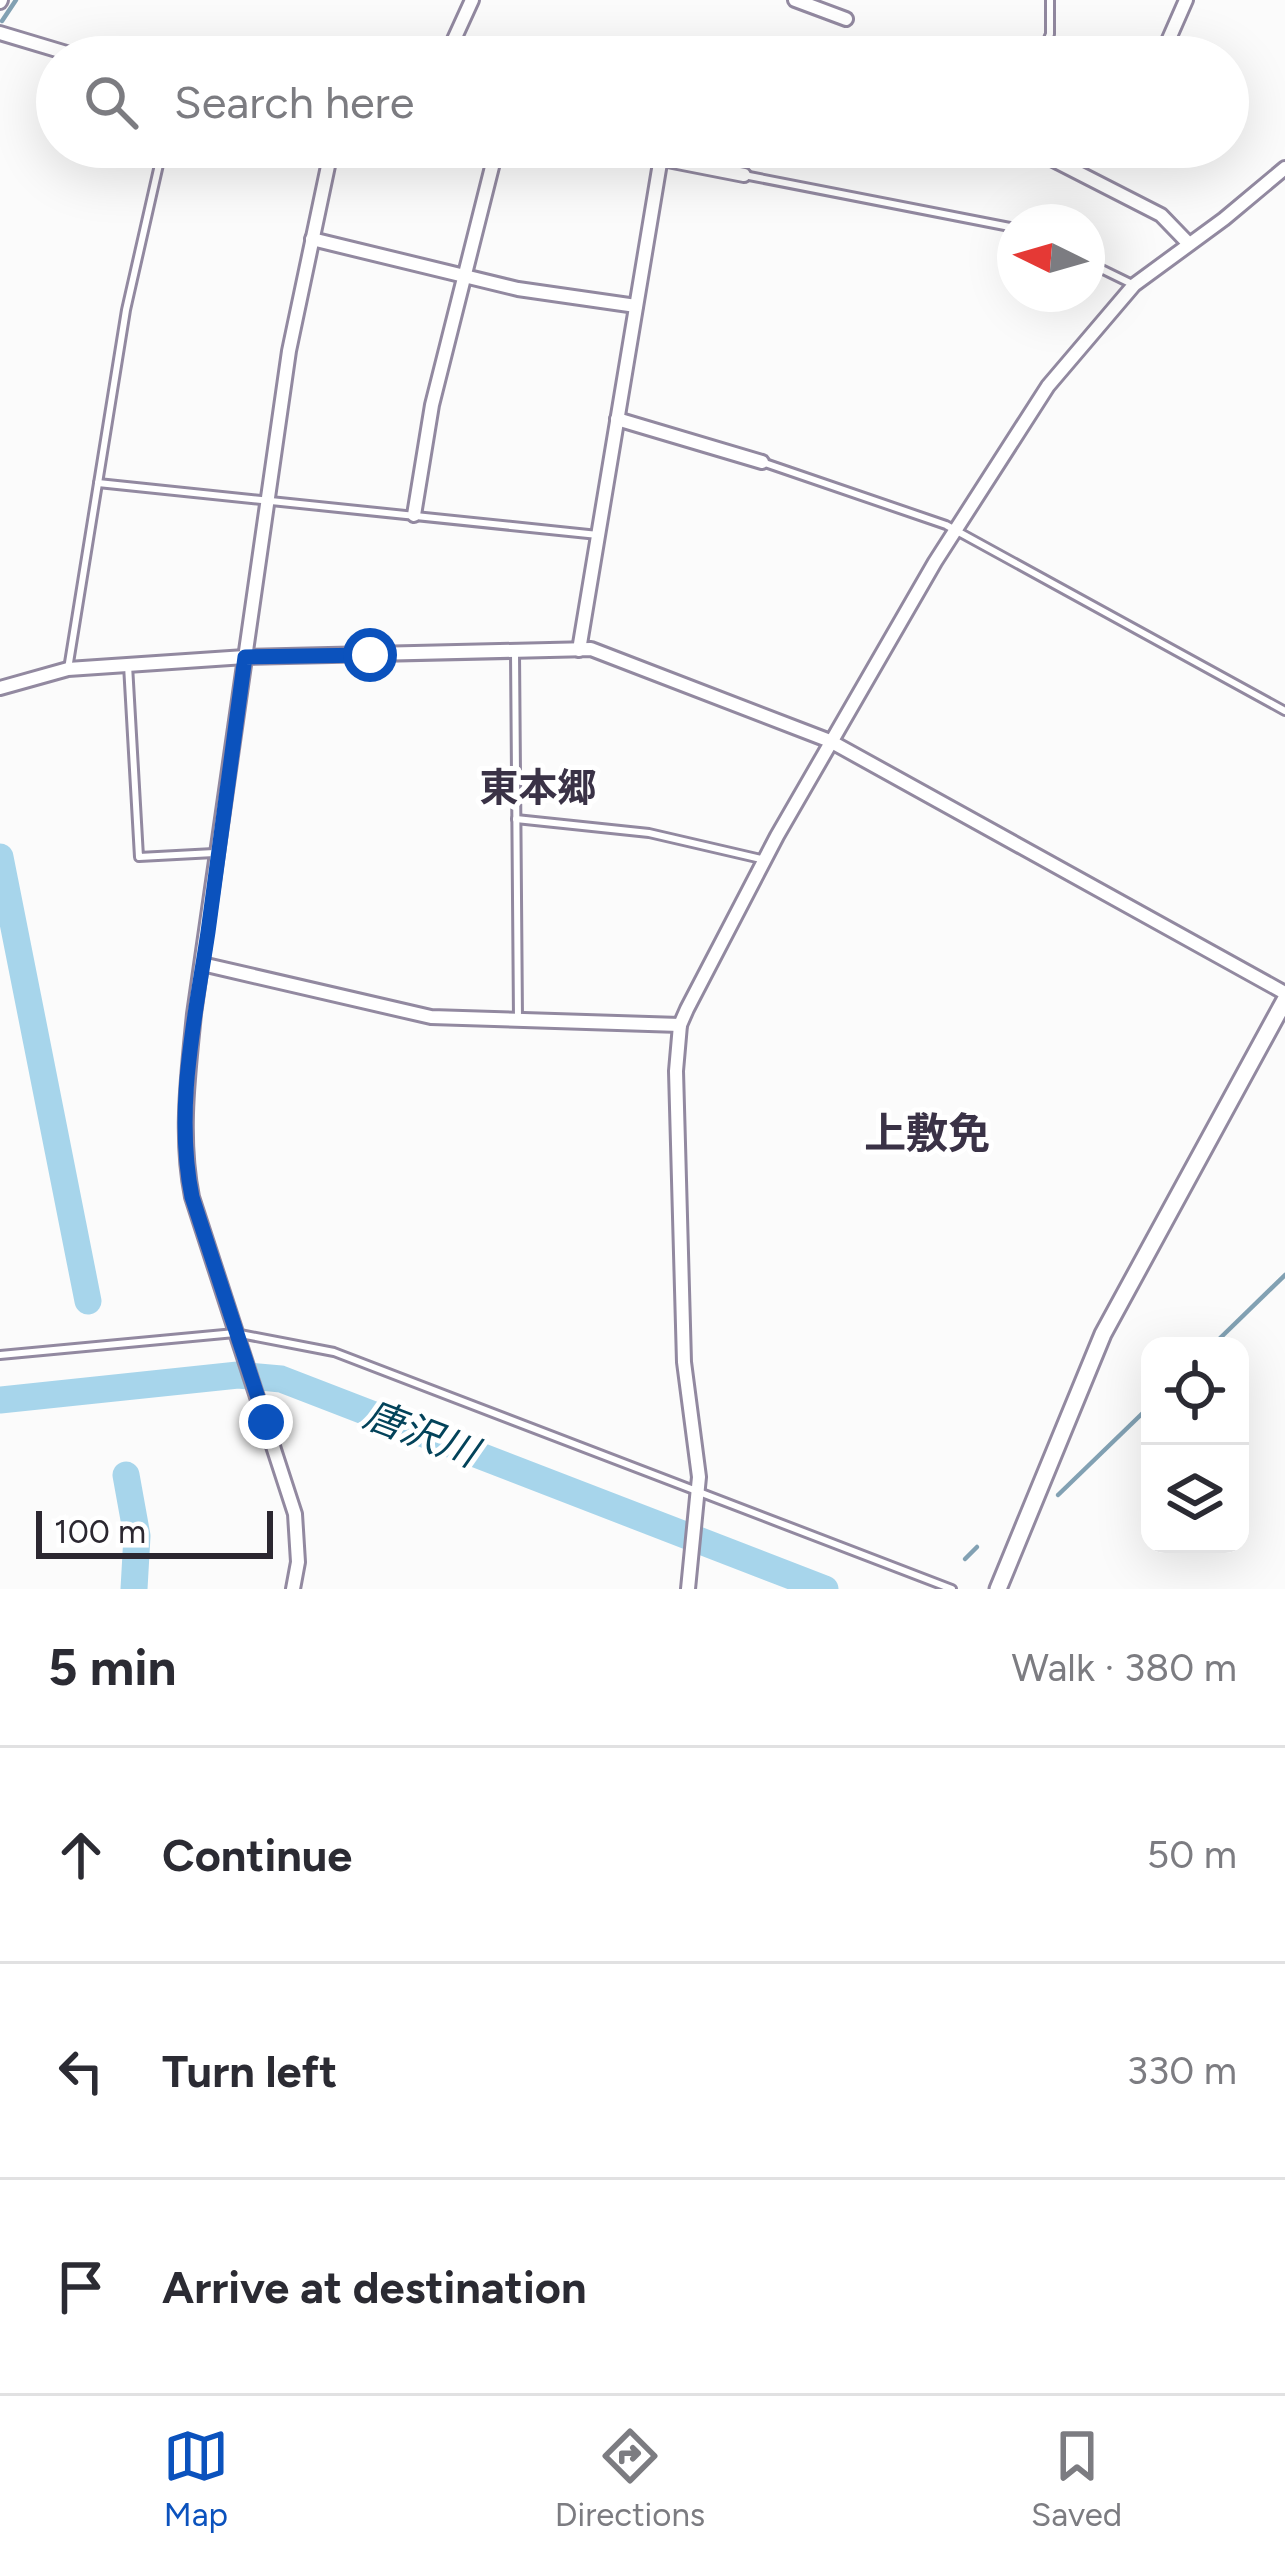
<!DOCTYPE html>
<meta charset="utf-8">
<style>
body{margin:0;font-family:Figtree,"Noto Sans JP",sans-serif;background:#f7f7f7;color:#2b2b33}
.controls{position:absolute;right:36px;bottom:36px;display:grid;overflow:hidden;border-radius:24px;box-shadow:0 12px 48px #0002}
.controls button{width:108px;height:108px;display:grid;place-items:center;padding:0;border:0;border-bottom:3px solid #e1e1e2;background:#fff;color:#2b2b33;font:60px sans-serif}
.compass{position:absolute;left:997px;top:204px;width:108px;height:108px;border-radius:50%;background:#fff;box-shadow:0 12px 48px #0002;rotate:275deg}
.scale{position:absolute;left:36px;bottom:30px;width:237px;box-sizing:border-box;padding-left:12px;border:6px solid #2b2730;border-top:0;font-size:33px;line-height:42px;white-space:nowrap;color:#2b2730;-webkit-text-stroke:9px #fff;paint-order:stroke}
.stop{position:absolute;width:36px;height:36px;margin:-27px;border:9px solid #0b52bd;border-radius:50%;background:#fff}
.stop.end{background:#0b52bd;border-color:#fff;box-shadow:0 3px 12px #0008}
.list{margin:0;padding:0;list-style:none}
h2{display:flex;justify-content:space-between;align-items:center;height:156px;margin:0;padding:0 48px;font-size:51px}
h2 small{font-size:39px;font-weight:400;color:#7c7c81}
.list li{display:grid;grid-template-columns:78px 1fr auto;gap:36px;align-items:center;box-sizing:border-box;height:216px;padding:0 48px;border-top:3px solid #e1e1e2}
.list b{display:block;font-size:45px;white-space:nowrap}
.list em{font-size:39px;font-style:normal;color:#7c7c81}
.icon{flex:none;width:66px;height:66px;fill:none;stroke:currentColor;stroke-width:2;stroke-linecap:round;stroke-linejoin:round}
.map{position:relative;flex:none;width:1285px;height:1589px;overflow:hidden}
.search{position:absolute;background:#fff;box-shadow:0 12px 48px #0002;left:36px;right:36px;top:36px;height:132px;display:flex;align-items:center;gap:30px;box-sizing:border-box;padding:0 42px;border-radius:66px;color:#7c7c81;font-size:45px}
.sheet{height:804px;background:#fff}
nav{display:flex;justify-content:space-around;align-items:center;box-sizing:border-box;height:168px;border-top:3px solid #e1e1e2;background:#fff;font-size:33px;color:#7c7c81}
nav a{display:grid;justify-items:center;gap:6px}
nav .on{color:#0b52bd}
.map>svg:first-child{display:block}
</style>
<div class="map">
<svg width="1285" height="1589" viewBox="0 0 1285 1589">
<rect width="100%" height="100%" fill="#fbfbfb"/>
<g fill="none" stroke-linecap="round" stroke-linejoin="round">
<g stroke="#82a1b3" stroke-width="4.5">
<path d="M2 21 16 0"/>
<path d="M1212 1346 1285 1275"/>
<path d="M1058 1495 1150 1406"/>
<path d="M965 1559 977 1547"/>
</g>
<g stroke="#a7d5eb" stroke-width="27">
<path d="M0 857 88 1301"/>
<path d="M0 1400 238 1375 281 1379 825 1589"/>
<path d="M126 1475 137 1536 134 1589"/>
</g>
<g stroke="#9289a0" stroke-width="12">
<g id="service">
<path d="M1040 57 1050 34V0"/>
<path d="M744 175 1015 228"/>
<path d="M1087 262 1132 284"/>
<path d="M765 463 946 525 1285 711"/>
<path d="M98 483 598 535"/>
<path d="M515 653 518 1019"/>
<path d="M128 665 139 857 214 853"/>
<path d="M68 669 126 310 163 147"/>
<path d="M516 819 649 833 761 859"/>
<path d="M0 1355 235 1333 334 1352 952 1589"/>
</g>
</g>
<g stroke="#9289a0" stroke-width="18">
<g id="minor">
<path d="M795 0 846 19"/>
<path d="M0 2 1 0"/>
<path d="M0 33 80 57"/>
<path d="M446 57 472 0"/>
<path d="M1161 57 1186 0"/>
<path d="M397 147 417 151 497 147"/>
<path d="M601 147 744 175"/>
<path d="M1028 147 1161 215 1189 244"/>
<path d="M1058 162 1072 147"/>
<path d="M312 239 518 289 636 306"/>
<path d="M617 419 762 462"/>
<path d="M414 515 432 405 497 147"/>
<path d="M579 650 661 157"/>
<path d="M0 688 68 669 245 657 591 649 830 741 1285 993"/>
<path d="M202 964 431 1017 680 1025"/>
<path d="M293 1589 298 1562 295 1514 192 1197C180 1137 188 1075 194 1014L289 351 332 147"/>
<path d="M688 1589 699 1477 684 1362 676 1071 680 1025 687 1009 777 836 935 562 1048 386 1134 285 1224 219 1285 168"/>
</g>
</g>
<g stroke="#9289a0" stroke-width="21">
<path id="tertiary" d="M998 1589 1103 1334 1285 1000"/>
</g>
<use href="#service" stroke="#fff" stroke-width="6"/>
<use href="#minor" stroke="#fff" stroke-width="12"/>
<use href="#tertiary" stroke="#fff" stroke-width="15"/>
</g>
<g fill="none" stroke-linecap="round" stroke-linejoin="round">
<path stroke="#0b52bd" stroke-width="15" d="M266 1422 192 1197C174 1109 195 1019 208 932 221 840 232 749 245 657L370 655"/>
</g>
<g text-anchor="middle" stroke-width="10" stroke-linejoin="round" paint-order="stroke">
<g font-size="39" font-weight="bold" fill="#3a3246" stroke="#fff">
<text x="538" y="801">東本郷</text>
</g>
<g font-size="39" font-style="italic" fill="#03435a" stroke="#fff">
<text transform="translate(421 1433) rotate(21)" y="14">唐沢川</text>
</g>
<g font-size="42" font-weight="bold" fill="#3a3246" stroke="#fff">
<text x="927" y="1148">上敷免</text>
</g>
</g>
</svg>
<div class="controls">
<button><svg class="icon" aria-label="locate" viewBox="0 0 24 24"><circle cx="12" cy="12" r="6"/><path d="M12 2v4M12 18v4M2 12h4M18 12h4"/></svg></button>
<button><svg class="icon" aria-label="layers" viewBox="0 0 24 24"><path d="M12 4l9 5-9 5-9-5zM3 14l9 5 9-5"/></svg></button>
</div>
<svg class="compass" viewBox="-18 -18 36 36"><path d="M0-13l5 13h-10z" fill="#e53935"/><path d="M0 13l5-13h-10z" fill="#7c7c81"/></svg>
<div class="scale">100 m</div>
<div class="stop" style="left:370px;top:655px"></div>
<div class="stop end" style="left:266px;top:1422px"></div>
<div class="search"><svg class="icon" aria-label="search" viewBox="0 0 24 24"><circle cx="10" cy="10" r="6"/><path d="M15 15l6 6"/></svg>Search here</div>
</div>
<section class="sheet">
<h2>5 min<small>Walk · 380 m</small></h2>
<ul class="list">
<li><svg class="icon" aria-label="ahead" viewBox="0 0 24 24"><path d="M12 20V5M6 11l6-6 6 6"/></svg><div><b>Continue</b></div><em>50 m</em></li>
<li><svg class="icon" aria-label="left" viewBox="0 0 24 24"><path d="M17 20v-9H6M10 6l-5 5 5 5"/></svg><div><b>Turn left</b></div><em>330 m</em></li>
<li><svg class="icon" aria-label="arrive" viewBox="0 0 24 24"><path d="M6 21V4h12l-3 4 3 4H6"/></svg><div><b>Arrive at destination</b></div></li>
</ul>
</section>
<nav>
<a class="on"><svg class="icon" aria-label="map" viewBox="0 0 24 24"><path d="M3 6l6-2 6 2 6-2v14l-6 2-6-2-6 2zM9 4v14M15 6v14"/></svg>Map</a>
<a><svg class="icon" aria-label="directions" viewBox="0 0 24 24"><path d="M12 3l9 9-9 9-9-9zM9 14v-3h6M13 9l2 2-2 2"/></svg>Directions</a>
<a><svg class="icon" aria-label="saved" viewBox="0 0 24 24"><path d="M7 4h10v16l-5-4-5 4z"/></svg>Saved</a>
</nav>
